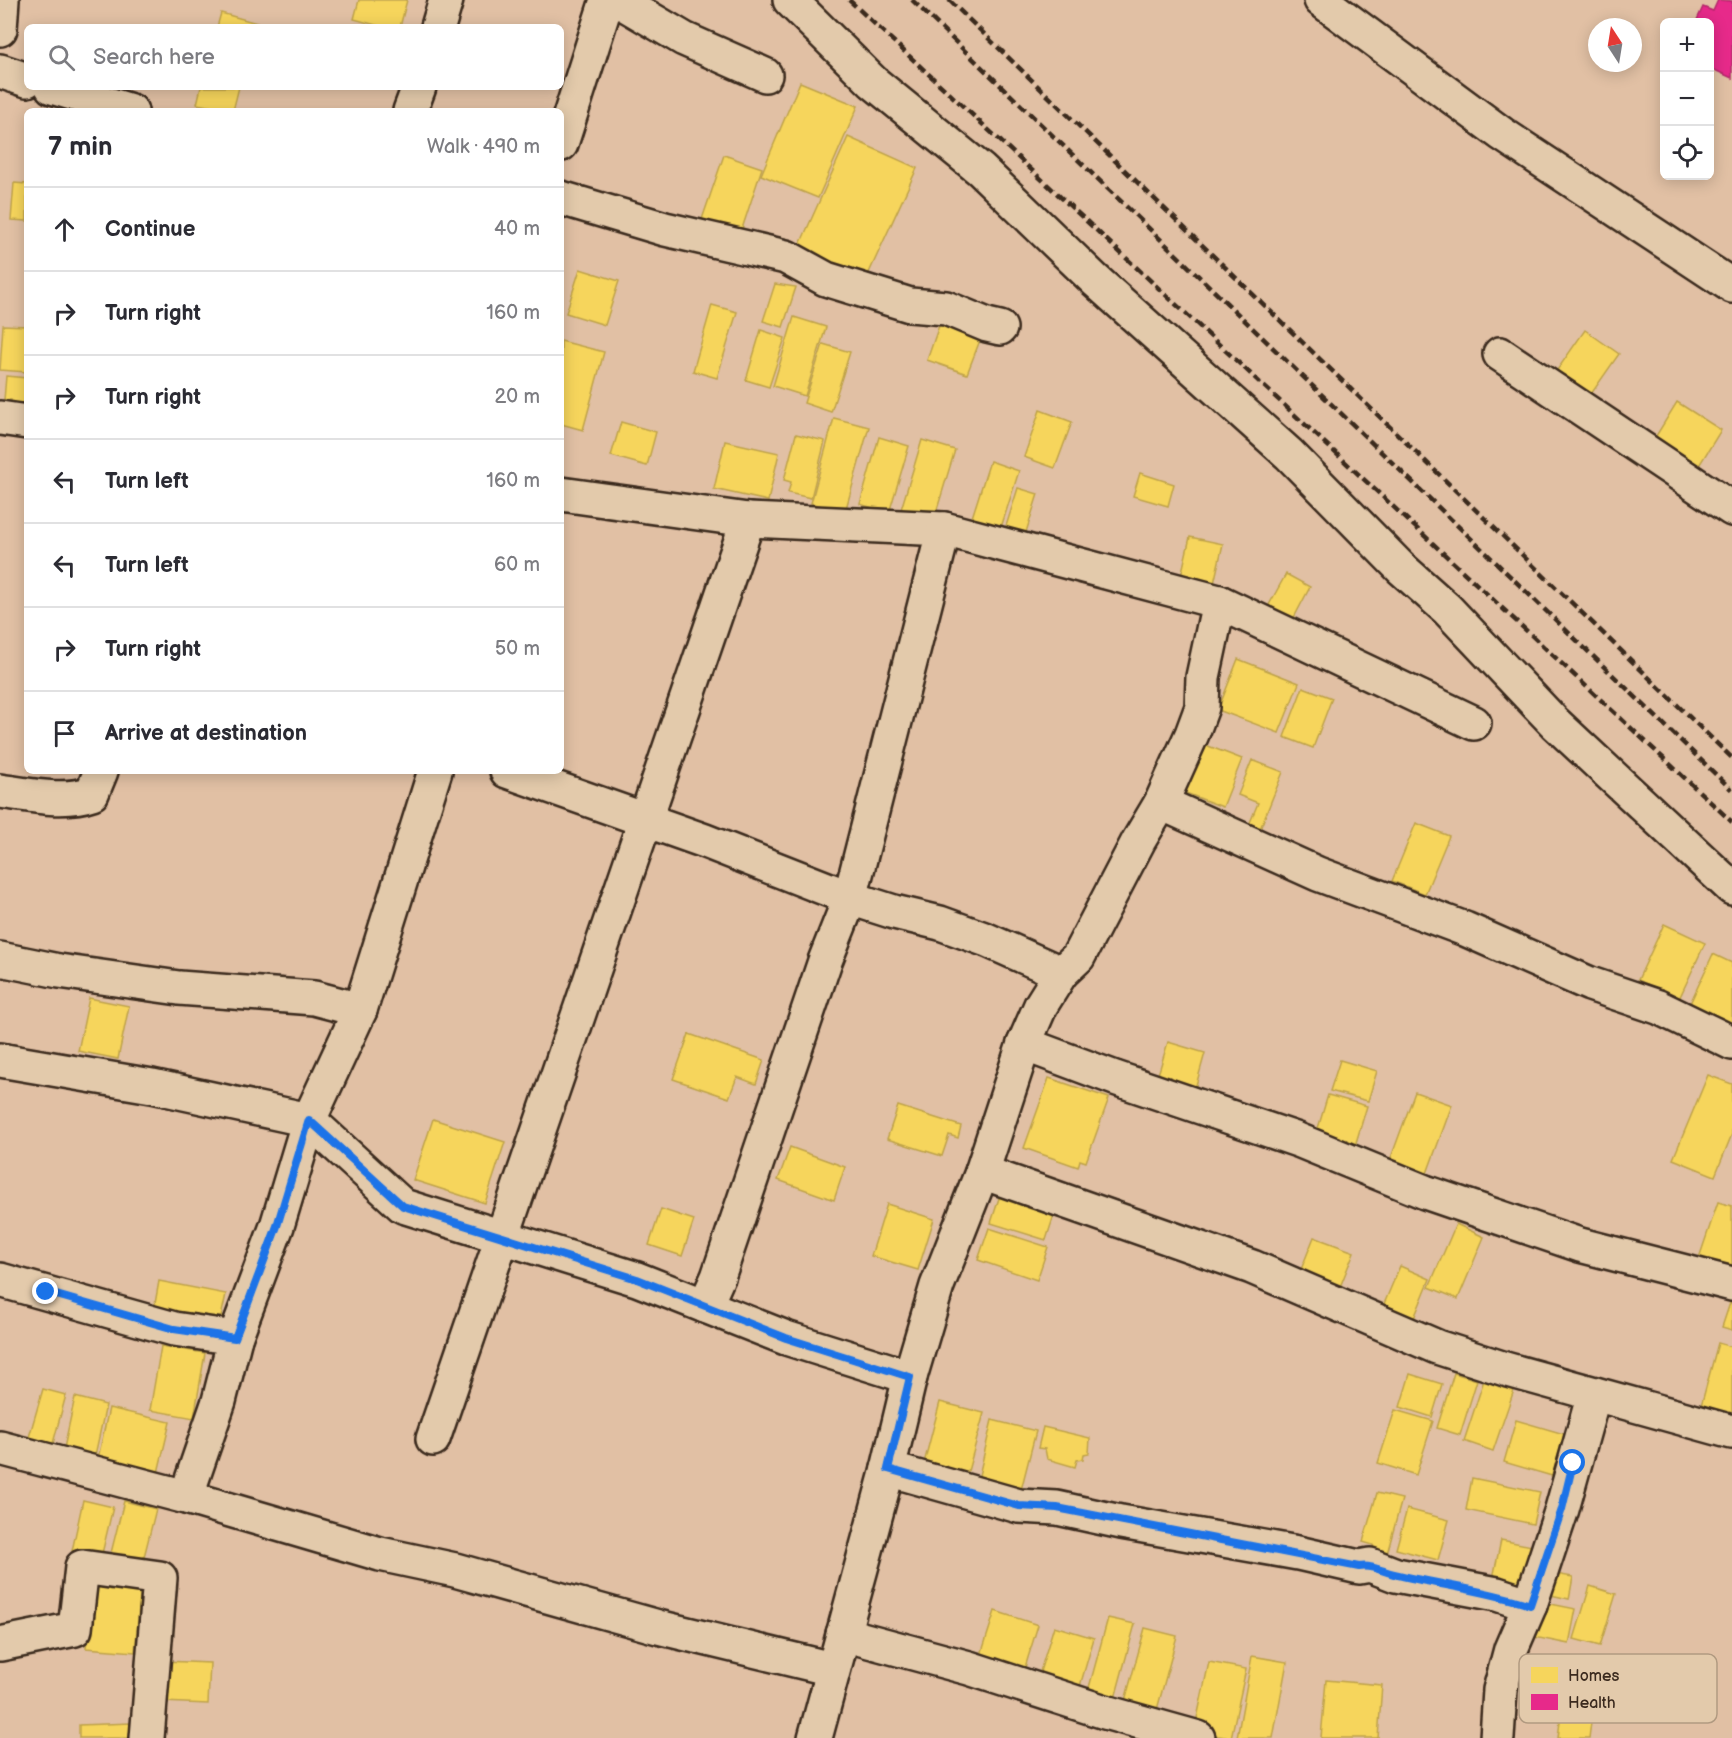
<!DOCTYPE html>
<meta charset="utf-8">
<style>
body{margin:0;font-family:"Balsamiq Sans",sans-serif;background:#f2f2f3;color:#2b2b33}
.controls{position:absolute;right:18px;top:18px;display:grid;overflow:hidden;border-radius:9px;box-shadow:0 3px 15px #0003}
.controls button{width:54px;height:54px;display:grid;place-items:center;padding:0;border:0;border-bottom:2px solid #e1e1e2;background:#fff;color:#2b2b33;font:30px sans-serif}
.compass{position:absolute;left:1588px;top:18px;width:54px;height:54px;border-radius:50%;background:#fff;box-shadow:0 3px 15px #0003;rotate:348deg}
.stop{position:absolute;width:18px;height:18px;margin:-14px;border:4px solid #1a73e8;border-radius:50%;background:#fff}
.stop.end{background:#1a73e8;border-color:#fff;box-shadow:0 2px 6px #0008}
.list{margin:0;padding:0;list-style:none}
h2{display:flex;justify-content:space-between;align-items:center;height:78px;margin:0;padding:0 24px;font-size:26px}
h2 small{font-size:20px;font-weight:400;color:#7c7c81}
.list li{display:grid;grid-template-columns:39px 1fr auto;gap:18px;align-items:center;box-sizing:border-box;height:84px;padding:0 24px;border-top:2px solid #e1e1e2}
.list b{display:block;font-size:22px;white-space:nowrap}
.list em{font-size:20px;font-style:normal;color:#7c7c81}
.icon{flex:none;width:33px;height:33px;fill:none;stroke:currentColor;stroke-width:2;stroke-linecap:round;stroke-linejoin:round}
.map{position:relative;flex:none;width:1732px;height:1738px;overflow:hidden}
.search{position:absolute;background:#fff;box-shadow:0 3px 15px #0003;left:24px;top:24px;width:540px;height:66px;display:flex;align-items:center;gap:15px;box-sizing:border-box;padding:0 21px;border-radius:9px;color:#7c7c81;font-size:22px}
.panel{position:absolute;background:#fff;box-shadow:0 3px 15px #0003;left:24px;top:108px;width:540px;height:666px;border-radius:9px}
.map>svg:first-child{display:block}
</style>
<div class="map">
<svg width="1732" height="1738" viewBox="0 0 1732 1738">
<rect width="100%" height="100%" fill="#e1c0a4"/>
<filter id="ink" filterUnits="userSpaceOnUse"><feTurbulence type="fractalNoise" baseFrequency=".0167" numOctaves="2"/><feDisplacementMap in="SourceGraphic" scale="12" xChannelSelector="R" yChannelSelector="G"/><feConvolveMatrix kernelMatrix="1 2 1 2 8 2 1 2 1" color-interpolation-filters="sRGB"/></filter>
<g filter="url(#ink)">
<g fill="#f6d55c" stroke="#bea249" stroke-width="1.5">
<path d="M359 0H407L400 27H383L354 19Z"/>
<path d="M221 13 257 23 256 27H217Z"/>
<path d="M800 82 858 106 818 198 761 175Z"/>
<path d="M201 87H239L233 111 197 104Z"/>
<path d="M848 137 917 168 862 288 794 258Z"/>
<path d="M724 155 762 168 738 241 699 228Z"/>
<path d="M14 183 27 184V221L11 220Z"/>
<path d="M580 269 619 281 605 325 566 313Z"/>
<path d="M775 284 796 287 783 327 763 321Z"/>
<path d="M712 305 737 312 717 378 693 371Z"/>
<path d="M794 317 826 327 805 396 773 386Z"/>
<path d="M941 320 982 335 967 374 927 360Z"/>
<path d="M3 325 27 326V372L0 370Z"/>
<path d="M761 330 785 338 769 387 746 380Z"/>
<path d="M1585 330 1619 354 1589 397 1555 373Z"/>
<path d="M561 341 604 352 583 430 561 424Z"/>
<path d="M823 344 850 352 831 412 804 403Z"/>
<path d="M6 376 27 378V409L10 407 11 400H4Z"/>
<path d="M1677 402 1721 430 1695 472 1651 444Z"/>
<path d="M1040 410 1072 422 1055 468 1024 457Z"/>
<path d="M834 418 869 427 845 512 811 503Z"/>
<path d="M621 422 656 432 647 466 611 456Z"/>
<path d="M796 434 825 441 811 498 788 493 791 482 784 480Z"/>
<path d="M879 437 909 446 889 513 860 504Z"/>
<path d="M922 440 955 450 932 526 899 516Z"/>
<path d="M725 441 779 453 768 501 714 489Z"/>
<path d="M990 461 1019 471 997 540 968 530Z"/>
<path d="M1140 473 1174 484 1168 506 1133 496Z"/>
<path d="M1018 488 1038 494 1022 545 1002 539Z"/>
<path d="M1190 537 1223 544 1212 592 1179 585Z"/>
<path d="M1286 574 1310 587 1289 627 1264 614Z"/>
<path d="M1238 659 1299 683 1279 733 1218 710Z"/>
<path d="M1303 687 1332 698 1313 748 1284 737Z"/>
<path d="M1203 744 1242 759 1223 807 1183 792Z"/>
<path d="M1252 760 1283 772 1260 829 1249 825 1258 803 1238 795Z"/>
<path d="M1416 823 1449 836 1425 894 1392 881Z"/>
<path d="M1664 924 1705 943 1679 999 1638 980Z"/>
<path d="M1713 954 1732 963V1031L1687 1010Z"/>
<path d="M89 998 129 1006 118 1059 78 1051Z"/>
<path d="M689 1034 764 1060 756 1084 737 1077 729 1098 673 1079Z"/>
<path d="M1168 1042 1205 1053 1195 1089 1157 1078Z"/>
<path d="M1340 1060 1377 1071 1368 1101 1330 1091Z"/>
<path d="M1708 1075 1732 1084V1134L1715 1176 1673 1159Z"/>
<path d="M1049 1078 1109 1098 1086 1162 1080 1160 1078 1167 1024 1148Z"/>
<path d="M1415 1092 1452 1105 1426 1176 1389 1163Z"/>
<path d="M1328 1095 1367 1106 1355 1146 1316 1135Z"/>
<path d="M898 1106 961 1126 958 1138 949 1135 942 1156 887 1139Z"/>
<path d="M433 1119 505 1142 485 1203 413 1180Z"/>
<path d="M790 1147 845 1167 834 1200 778 1180Z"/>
<path d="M1001 1192 1056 1209 1046 1240 991 1223Z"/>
<path d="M1718 1202 1732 1206V1276L1697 1264Z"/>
<path d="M887 1204 934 1219 918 1270 871 1256Z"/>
<path d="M661 1209 694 1220 682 1256 649 1245Z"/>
<path d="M1456 1224 1484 1237 1458 1299 1429 1287Z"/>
<path d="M989 1228 1048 1247 1037 1280 978 1260Z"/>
<path d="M1314 1237 1354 1252 1338 1292 1298 1277Z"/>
<path d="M1400 1266 1430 1279 1412 1323 1381 1311Z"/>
<path d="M159 1281 226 1294 219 1327 153 1315Z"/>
<path d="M1730 1303H1732V1330L1722 1327Z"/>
<path d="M1718 1343 1732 1347V1426L1698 1417Z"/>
<path d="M161 1346 205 1353 194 1418 150 1410Z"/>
<path d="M1454 1373 1477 1380 1460 1435 1437 1428Z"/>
<path d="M1410 1374 1442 1384 1432 1417 1400 1407Z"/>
<path d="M1484 1380 1514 1390 1493 1451 1464 1441Z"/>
<path d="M43 1389 66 1395 51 1451 27 1444Z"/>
<path d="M75 1397 106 1405 94 1460 63 1453Z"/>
<path d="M940 1402 984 1413 965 1482 922 1471Z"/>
<path d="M109 1408 170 1422 157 1477 97 1463Z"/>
<path d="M1395 1410 1433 1421 1416 1475 1378 1463Z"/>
<path d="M992 1420 1036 1431 1020 1494 977 1484Z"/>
<path d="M1516 1420 1564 1434 1552 1476 1504 1462Z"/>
<path d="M1043 1427 1090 1438 1089 1453 1084 1454 1083 1459 1077 1460 1075 1467 1047 1459 1045 1449 1038 1448Z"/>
<path d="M1472 1478 1540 1492 1533 1524 1466 1510Z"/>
<path d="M1377 1493 1402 1499 1385 1561 1376 1558 1373 1545 1363 1542Z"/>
<path d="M83 1500 113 1507 101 1558 72 1551Z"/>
<path d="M124 1501 156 1509 142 1565 110 1557Z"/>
<path d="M1407 1509 1449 1520 1438 1560 1396 1549Z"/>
<path d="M1501 1540 1532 1546 1521 1594 1491 1588Z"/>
<path d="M1550 1573 1573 1577 1569 1599 1546 1594Z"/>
<path d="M92 1579 141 1584 135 1652 86 1648Z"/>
<path d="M1590 1586 1616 1594 1600 1646 1574 1639Z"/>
<path d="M1541 1602 1576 1609 1569 1644 1534 1637Z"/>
<path d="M995 1611 1038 1625 1023 1674 979 1661Z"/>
<path d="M1108 1618 1135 1624 1114 1702 1087 1695Z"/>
<path d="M1054 1626 1094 1638 1080 1686 1039 1675Z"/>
<path d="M1145 1628 1177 1636 1155 1717 1123 1708Z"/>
<path d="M1252 1656 1287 1662 1273 1738H1237Z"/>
<path d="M164 1661 210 1663 208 1704 162 1702Z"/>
<path d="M1209 1662 1246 1669 1231 1738 1194 1732Z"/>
<path d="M1566 1672 1597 1676 1589 1738H1558Z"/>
<path d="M1326 1680 1382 1685 1378 1738H1321Z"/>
<path d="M131 1723 132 1738H79V1725Z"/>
</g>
<path fill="#e7298a" stroke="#b3296a" stroke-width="1.5" d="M1718 0 1732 1V78L1710 68V22H1696L1703 7 1713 11Z"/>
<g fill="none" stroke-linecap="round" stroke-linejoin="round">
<g stroke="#3b2a1e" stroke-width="38">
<g id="minor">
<path d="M618 0 684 39 765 75"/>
<path d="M790 0 873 82 981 170 1095 280 1289 454 1401 568 1447 609 1555 723 1732 888"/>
<path d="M1321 0 1502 134 1732 286"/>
<path d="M438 27 446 0"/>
<path d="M0 29 2 0"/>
<path d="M0 71 27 80"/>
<path d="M52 87 131 111"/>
<path d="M410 111 419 87"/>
<path d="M561 144 607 0"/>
<path d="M561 198 665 229 786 257 826 279 910 305 946 308 987 325 1000 328"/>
<path d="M1500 354 1732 509"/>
<path d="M0 418 27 422"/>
<path d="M561 494 748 520 944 529 1219 602 1474 723"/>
<path d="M435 771 360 1010 309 1120 403 1206 637 1279 786 1338 910 1377"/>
<path d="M507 771 705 841 850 898 894 912 940 923 987 940 1061 973"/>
<path d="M0 791C30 795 63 803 92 793L101 771"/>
<path d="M1161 803 1318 874 1465 929 1590 984 1658 1007 1732 1043"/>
<path d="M0 959 59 971 179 988 314 998 360 1010"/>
<path d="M1024 1044 1115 1078 1298 1140 1425 1192 1580 1245 1732 1284"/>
<path d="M0 1060 152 1086 309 1120 277 1226 235 1338 219 1401 186 1497"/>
<path d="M982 1172 1252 1267 1437 1347 1505 1369 1732 1432"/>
<path d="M0 1280 174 1329 235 1338"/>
<path d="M705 1306 718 1277 825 961 850 898 944 529"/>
<path d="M433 1439 748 520"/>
<path d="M0 1448 186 1497 380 1554 455 1570 658 1627 832 1669"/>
<path d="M888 1469 1019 1506 1057 1508 1121 1522 1298 1553 1359 1567 1370 1565 1396 1575 1497 1594 1530 1605"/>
<path d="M843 1634 969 1668 1105 1712 1198 1738"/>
<path d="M0 1644 75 1629 82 1567 160 1578 147 1738"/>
<path d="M815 1738 888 1469 910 1377 937 1286 982 1172 1024 1044 1041 1005 1061 973 1078 957 1139 840 1161 803 1192 734 1202 707 1203 677 1219 602"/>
<path d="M1497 1738 1500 1690 1511 1649 1530 1605 1562 1509 1594 1394"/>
</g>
</g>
<use href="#minor" stroke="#e3caab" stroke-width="33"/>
<g stroke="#3b2a1e" stroke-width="4.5" stroke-dasharray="9 4.5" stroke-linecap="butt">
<path d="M849 0 1732 822"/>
<path d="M912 0 1732 790"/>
<path d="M949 0 1732 758"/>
</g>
</g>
</g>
<g fill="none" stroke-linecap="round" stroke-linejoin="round" filter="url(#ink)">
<path stroke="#1a73e8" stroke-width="8" d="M46 1292 174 1329 235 1338 277 1226 309 1120 403 1206 637 1279 786 1338 910 1377 888 1469 1019 1506 1057 1508 1359 1567C1373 1565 1381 1571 1394 1574 1439 1585 1486 1590 1530 1605L1562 1509 1573 1463"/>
</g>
<rect x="1519" y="1654" width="198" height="69" rx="9" fill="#e3caab" stroke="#b19a81" stroke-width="1.5"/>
<rect x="1531" y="1667" width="27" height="16" fill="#f6d55c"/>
<rect x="1531" y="1694" width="27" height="16" fill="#e7298a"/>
<g font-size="16" fill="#3b2a1e">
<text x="1568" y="1681">Homes</text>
<text x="1568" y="1708">Health</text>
</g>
</svg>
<div class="controls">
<button>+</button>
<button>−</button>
<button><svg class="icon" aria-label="locate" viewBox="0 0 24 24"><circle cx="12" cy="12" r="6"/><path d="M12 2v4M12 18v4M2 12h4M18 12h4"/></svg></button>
</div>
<svg class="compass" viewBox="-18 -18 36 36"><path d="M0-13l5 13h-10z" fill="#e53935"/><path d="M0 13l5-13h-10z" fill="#7c7c81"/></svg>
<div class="stop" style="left:1573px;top:1463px"></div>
<div class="stop end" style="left:46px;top:1292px"></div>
<div class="search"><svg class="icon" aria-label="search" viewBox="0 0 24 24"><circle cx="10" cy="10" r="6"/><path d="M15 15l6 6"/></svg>Search here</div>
<section class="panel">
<h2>7 min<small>Walk · 490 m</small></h2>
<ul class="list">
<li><svg class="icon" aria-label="ahead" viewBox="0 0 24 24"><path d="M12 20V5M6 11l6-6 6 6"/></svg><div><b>Continue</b></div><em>40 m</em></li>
<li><svg class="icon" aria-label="right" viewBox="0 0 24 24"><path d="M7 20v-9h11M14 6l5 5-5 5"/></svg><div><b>Turn right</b></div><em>160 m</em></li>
<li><svg class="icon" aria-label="right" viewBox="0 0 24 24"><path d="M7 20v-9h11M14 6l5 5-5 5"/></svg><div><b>Turn right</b></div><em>20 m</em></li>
<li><svg class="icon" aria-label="left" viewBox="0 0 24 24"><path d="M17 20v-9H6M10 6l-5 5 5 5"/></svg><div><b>Turn left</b></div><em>160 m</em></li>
<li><svg class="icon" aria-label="left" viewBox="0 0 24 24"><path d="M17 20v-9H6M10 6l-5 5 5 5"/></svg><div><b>Turn left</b></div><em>60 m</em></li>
<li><svg class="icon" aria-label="right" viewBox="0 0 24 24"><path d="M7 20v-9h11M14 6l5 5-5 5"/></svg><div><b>Turn right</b></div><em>50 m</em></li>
<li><svg class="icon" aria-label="arrive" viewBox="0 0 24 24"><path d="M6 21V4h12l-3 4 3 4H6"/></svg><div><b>Arrive at destination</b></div></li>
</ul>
</section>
</div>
